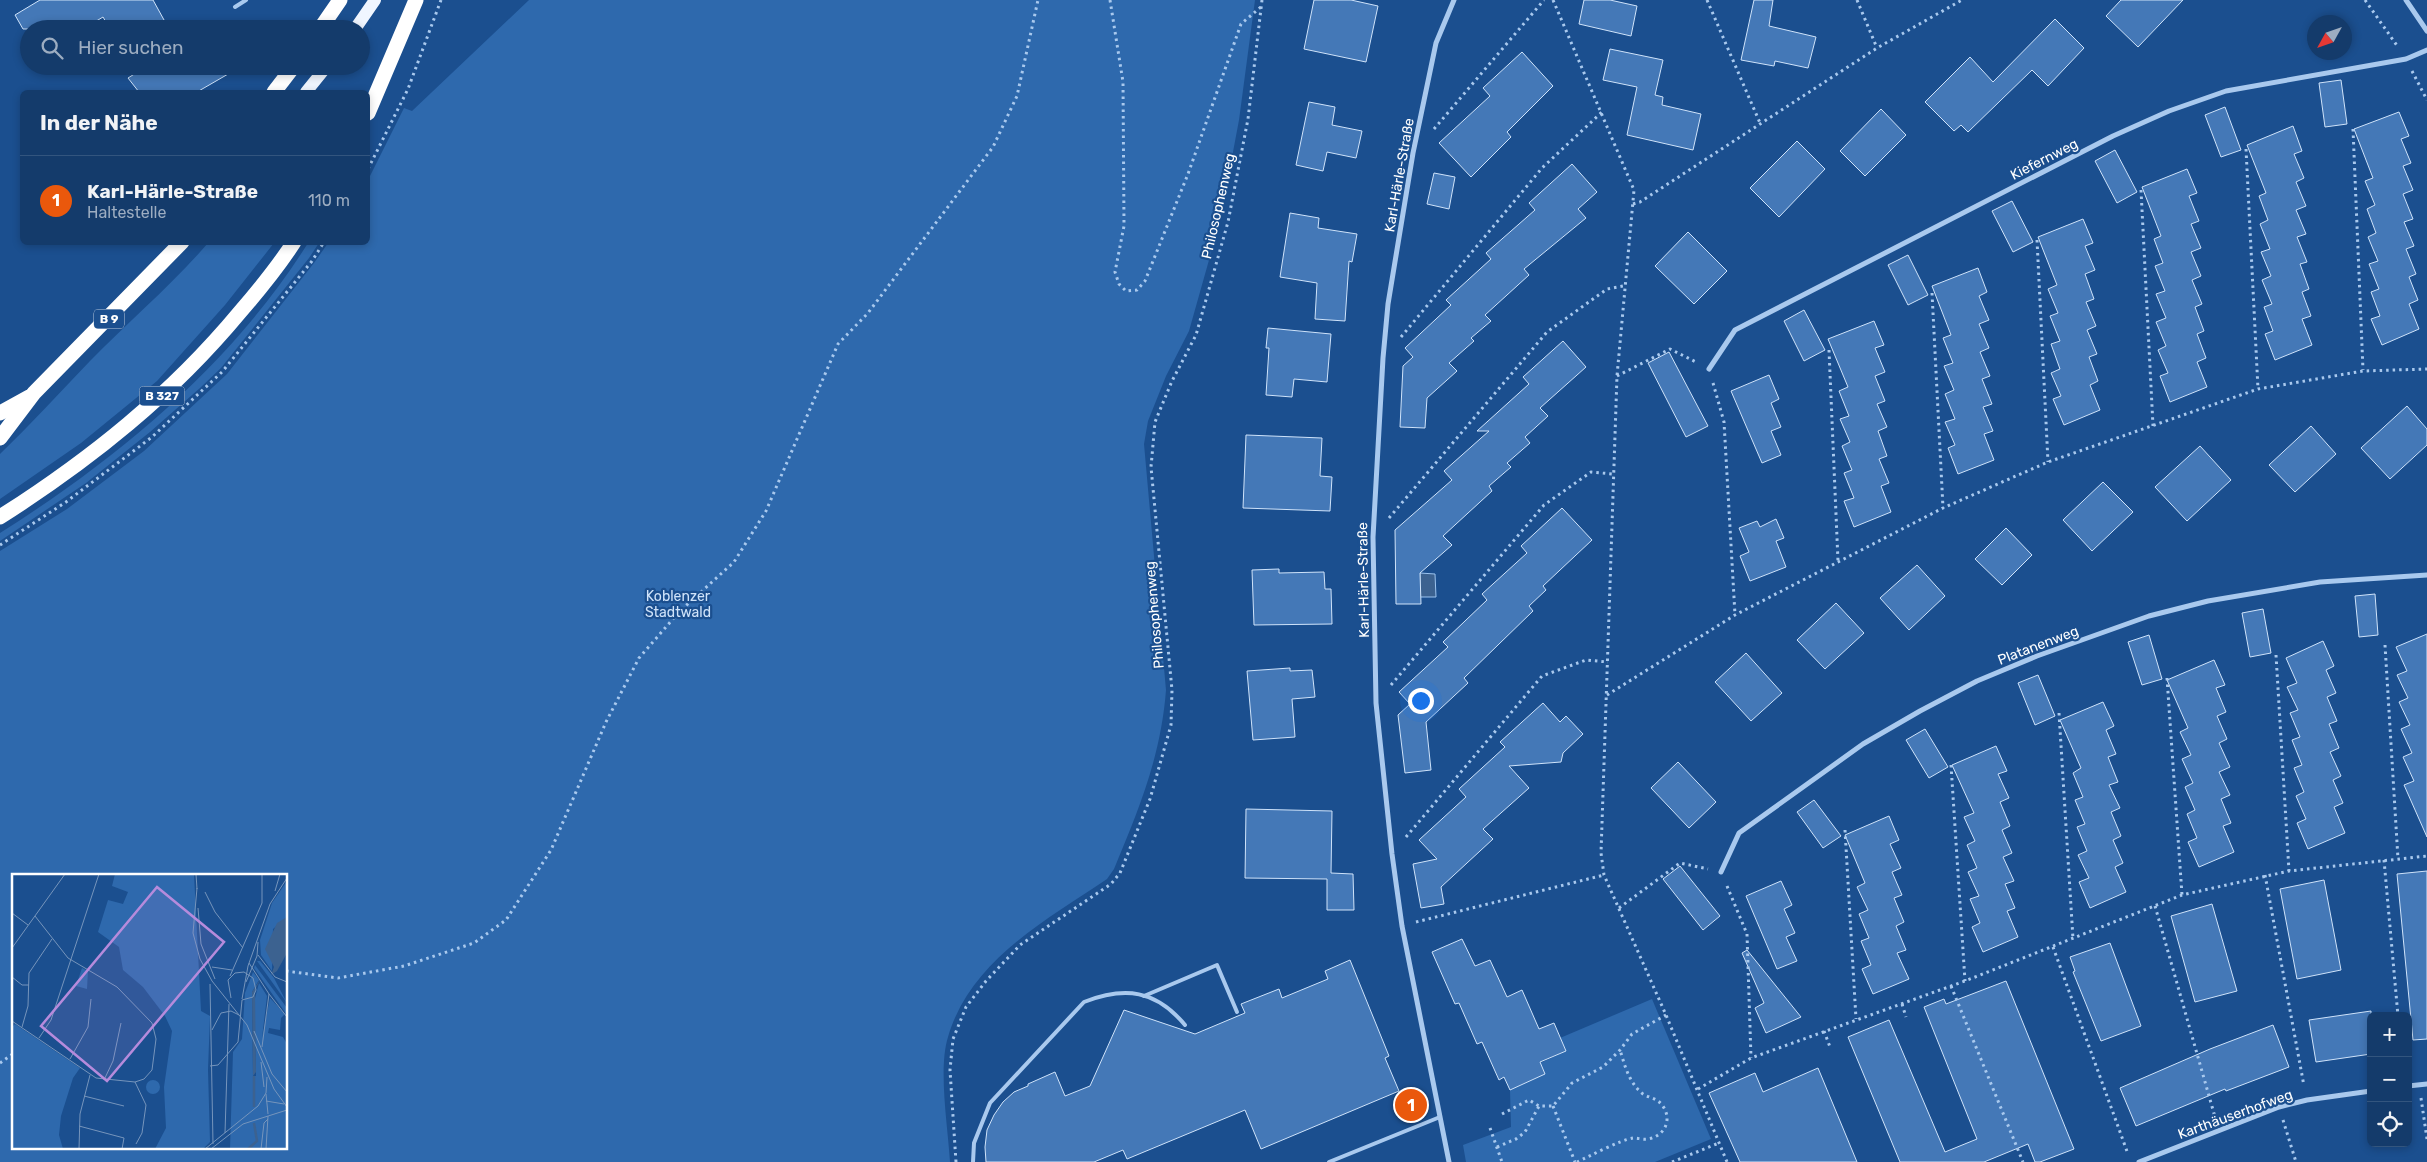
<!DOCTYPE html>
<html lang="de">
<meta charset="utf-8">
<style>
body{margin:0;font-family:Rubik,sans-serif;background:#214673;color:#f1f3f6}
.controls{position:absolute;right:15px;bottom:15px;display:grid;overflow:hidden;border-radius:8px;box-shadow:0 2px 8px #0003}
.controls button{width:45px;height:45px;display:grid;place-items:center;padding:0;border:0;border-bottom:1px solid #33557e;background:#143b6b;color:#f1f3f6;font:25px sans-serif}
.compass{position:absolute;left:2307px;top:15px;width:45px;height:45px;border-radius:50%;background:#143b6b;box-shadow:0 2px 8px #0003;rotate:230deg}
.you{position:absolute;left:1420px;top:700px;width:18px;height:18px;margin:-12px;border:4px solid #fff;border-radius:50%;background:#1a73e8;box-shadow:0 0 0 8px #1a73e833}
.badge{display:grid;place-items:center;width:32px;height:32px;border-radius:50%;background:#ea580c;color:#fff;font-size:16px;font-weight:700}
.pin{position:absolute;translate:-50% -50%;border:2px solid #fff;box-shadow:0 1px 5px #0006}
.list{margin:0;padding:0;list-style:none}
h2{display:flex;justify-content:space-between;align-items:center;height:65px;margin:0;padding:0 20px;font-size:21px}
h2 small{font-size:16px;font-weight:400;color:#9dadc1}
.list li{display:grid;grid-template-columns:32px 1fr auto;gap:15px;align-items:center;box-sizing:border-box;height:90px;padding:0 20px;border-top:1px solid #33557e}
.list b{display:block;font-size:19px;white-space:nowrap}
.list p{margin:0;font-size:16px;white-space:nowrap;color:#9dadc1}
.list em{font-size:16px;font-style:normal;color:#9dadc1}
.icon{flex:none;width:28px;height:28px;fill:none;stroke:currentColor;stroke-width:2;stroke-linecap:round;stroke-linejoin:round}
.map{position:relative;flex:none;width:2427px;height:1162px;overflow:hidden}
.search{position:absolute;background:#143b6b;box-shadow:0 2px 8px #0003;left:20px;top:20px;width:350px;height:55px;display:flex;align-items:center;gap:12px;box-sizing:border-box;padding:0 18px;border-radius:28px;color:#9dadc1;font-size:19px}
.panel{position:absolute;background:#143b6b;box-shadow:0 2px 8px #0003;left:20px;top:90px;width:350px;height:155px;border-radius:8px}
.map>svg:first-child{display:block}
</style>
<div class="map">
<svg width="2427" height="1162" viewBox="0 0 2427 1162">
<rect width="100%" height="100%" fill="#1b4f8f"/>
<g fill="#2e69ad" fill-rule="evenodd">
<path d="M529 0H1255L1239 120 1220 221 1189 331 1166 376 1148 421 1144 444 1166 690C1161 756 1139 809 1114 869L1107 879C1046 920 970 961 948 1037 938 1069 948 1127 950 1162H0V551L67 509 144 451 227 374 314 263 328 243 368 242V180L404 108 412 111ZM14 876H286V1148H14Z"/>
<path d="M208 243H274L225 305 157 381 81 443 0 499V454C31 424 60 392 90 361 129 321 172 285 208 243Z"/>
<path d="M308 243H319L309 258 221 368 200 388 150 432 86 483 0 541V533C120 457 232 364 308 243Z"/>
<path d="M1652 999 1711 1139 1655 1162H1466L1463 1145 1511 1127 1510 1090 1545 1074 1540 1063 1566 1051 1560 1038Z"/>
</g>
<path fill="#3c6290" stroke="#9cc4f0" d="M1420 573 1435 574 1436 597H1420Z"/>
<g fill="#4478b7" stroke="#cfe3fa">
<path d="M40 0H153L169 29H110L103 17 83 29H23L15 15Z"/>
<path d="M1314 0H1351L1378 6 1366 62 1304 49Z"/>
<path d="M1584 0H1610L1637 6 1631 36 1579 24Z"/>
<path d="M1754 0H1773L1769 26 1816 37 1808 68 1775 61 1774 66 1741 60Z"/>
<path d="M2121 0H2183L2138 47 2106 16Z"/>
<path d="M2055 19 2084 48 2048 86 2032 70 1968 132 1961 125 1954 131 1925 102 1970 57 1993 82Z"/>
<path d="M1610 49 1663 60 1655 95 1663 97 1662 105 1701 114 1693 150 1627 135 1637 87 1603 80Z"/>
<path d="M1522 52 1553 86 1507 132 1511 137 1471 177 1439 143 1490 96 1483 88Z"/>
<path d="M132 66H242L197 92H139L128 78 136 73Z"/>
<path d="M2341 80 2347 124 2325 127 2319 83Z"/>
<path d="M1309 102 1335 107 1332 125 1362 131 1356 158 1327 152 1323 171 1296 165Z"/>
<path d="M2225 107 2241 150 2221 157 2205 115Z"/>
<path d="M1881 109 1906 135 1865 176 1840 151Z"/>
<path d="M2399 112 2409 136 2401 139 2411 163 2403 166 2413 190 2403 194 2413 219 2404 222 2414 246 2406 249 2416 274 2409 277 2418 300 2409 304 2419 329 2382 345 2371 319 2380 316 2371 292 2379 289 2369 264 2378 261 2368 237 2376 233 2367 209 2375 205 2365 181 2373 178 2354 129Z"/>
<path d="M2293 126 2302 151 2294 154 2304 178 2296 182 2306 206 2296 210 2306 234 2297 237 2307 262 2300 264 2309 289 2302 292 2311 316 2302 319 2312 345 2275 360 2265 334 2273 331 2264 307 2272 304 2262 280 2271 276 2261 252 2270 249 2260 224 2268 220 2259 196 2266 193 2247 145Z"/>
<path d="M1797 141 1825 169 1779 217 1750 188Z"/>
<path d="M2115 150 2137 192 2117 203 2095 161Z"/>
<path d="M1572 164 1597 192 1578 209 1586 218 1524 269 1529 275 1485 315 1491 321 1471 338 1474 341 1449 363 1457 371 1427 398 1425 428 1400 427 1403 366 1413 357 1405 348 1451 305 1446 300 1491 259 1486 253 1535 210 1529 203Z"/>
<path d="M2187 169 2197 193 2189 196 2199 221 2191 224 2201 248 2191 252 2201 276 2192 280 2202 304 2195 307 2204 331 2197 334 2206 358 2197 362 2207 387 2170 402 2160 376 2168 373 2158 350 2166 346 2156 322 2166 318 2156 294 2165 291 2155 266 2163 263 2154 239 2161 236 2142 187Z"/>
<path d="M1434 173 1455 177 1449 209 1427 204Z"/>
<path d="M2012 201 2033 242 2013 252 1992 211Z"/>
<path d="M1290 213 1319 218 1318 228 1357 234 1352 262 1349 261 1345 321 1315 319 1317 283 1280 277Z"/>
<path d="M2083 219 2093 243 2085 246 2095 270 2085 274 2094 299 2086 302 2096 326 2087 330 2097 354 2089 357 2098 381 2090 385 2100 410 2064 425 2053 399 2061 396 2051 373 2060 369 2051 344 2060 341 2050 316 2058 313 2048 289 2057 285 2038 237Z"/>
<path d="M1688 232 1727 271 1694 304 1655 266Z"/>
<path d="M1908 255 1928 295 1908 305 1888 265Z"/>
<path d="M1978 268 1987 292 1979 296 1989 320 1979 324 1989 348 1980 352 1990 376 1982 379 1992 404 1983 407 1993 431 1984 434 1994 460 1958 474 1948 448 1955 445 1945 422 1955 419 1945 394 1954 390 1944 366 1953 363 1943 338 1951 335 1932 286Z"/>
<path d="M1804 310 1825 350 1804 361 1784 321Z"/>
<path d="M1874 321 1884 345 1875 348 1885 372 1875 376 1885 401 1877 404 1887 427 1878 431 1887 456 1879 459 1889 483 1881 486 1891 512 1854 527 1844 501 1854 498 1844 473 1852 470 1842 446 1850 442 1840 419 1849 416 1839 391 1848 387 1828 339Z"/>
<path d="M1268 328 1331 334 1327 382 1294 379 1292 397 1266 395 1269 348H1266Z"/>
<path d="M1563 341 1586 367 1540 408 1548 416 1525 437 1530 443 1507 463 1511 467 1489 486 1492 491 1443 536 1452 545 1420 573 1421 604H1396L1395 530 1452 480 1444 471 1489 431H1477L1529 384 1523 377Z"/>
<path d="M1669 352 1708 426 1686 437 1648 363Z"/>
<path d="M1769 375 1779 399 1771 403 1781 427 1771 431 1781 455 1762 463 1731 391Z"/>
<path d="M2407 406 2427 429V445L2390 479 2361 448Z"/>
<path d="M2311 426 2336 454 2295 492 2269 465Z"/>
<path d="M1246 435 1322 438 1320 476 1332 477 1330 511 1243 508Z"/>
<path d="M2200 446 2231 480 2187 521 2155 487Z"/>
<path d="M2103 482 2133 512 2092 551 2063 520Z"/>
<path d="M1562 508 1592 540 1543 586 1546 590 1529 606 1533 611 1464 678 1468 683 1426 722 1431 770 1405 773 1398 715 1410 704 1399 692 1448 647 1443 642 1487 600 1482 594 1527 553 1521 546Z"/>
<path d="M1776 519 1784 538 1776 541 1786 567 1750 581 1740 556 1749 552 1739 528 1757 521 1760 527Z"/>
<path d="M2006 528 2032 555 2002 585 1975 559Z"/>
<path d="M1917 565 1945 596 1909 630 1880 598Z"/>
<path d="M1279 569V573L1324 572 1325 589H1331L1332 624 1254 625 1252 570Z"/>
<path d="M2375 594 2378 635 2359 637 2355 596Z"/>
<path d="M1836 603 1864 633 1825 669 1797 640Z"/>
<path d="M2263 609 2271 653 2250 657 2242 613Z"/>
<path d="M2427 634V837L2404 785 2414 781 2403 757 2412 753 2401 729 2410 725 2399 702 2408 698 2397 675 2407 671 2396 647Z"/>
<path d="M2149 635 2162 679 2142 685 2128 642Z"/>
<path d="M2323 641 2334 666 2326 670 2336 693 2327 697 2337 721 2329 724 2339 748 2330 752 2341 776 2333 780 2343 803 2334 807 2345 833 2308 849 2297 823 2306 819 2296 796 2304 792 2294 768 2302 765 2292 740 2300 737 2290 713 2298 710 2287 687 2297 683 2286 658Z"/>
<path d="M1746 653 1782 693 1751 721 1715 682Z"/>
<path d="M2214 660 2225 685 2216 688 2226 712 2217 716 2227 739 2219 743 2230 767 2219 772 2230 795 2221 799 2231 823 2223 826 2234 852 2199 867 2188 842 2197 838 2187 814 2195 810 2185 787 2193 783 2182 759 2191 755 2180 732 2188 728 2167 680Z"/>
<path d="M1290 668V671L1312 670 1315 697 1292 699 1295 737 1253 740 1247 671Z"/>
<path d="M2038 675 2055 716 2035 725 2018 683Z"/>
<path d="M2103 702 2114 726 2106 730 2116 754 2108 757 2118 782 2109 785 2120 808 2111 812 2121 836 2113 840 2123 863 2115 867 2126 892 2090 908 2079 882 2089 878 2078 855 2087 851 2077 827 2085 824 2075 800 2083 797 2073 773 2081 768 2060 720Z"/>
<path d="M1543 703 1560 722 1566 716 1583 734 1563 753 1561 762 1509 766 1529 788 1483 829 1493 839 1441 887 1444 904 1421 908 1413 864 1437 859 1419 840 1466 797 1459 789 1505 747 1500 742Z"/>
<path d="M1925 729 1948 767 1929 778 1906 740Z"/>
<path d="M1996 746 2007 771 1998 774 2009 798 2000 802 2010 826 2002 830 2012 853 2003 857 2014 881 2005 884 2015 908 2007 911 2018 937 1983 952 1972 927 1980 923 1970 899 1979 896 1968 872 1977 868 1967 845 1975 841 1964 817 1974 813 1952 765Z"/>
<path d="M1678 762 1716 802 1689 828 1651 788Z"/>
<path d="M1814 800 1841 836 1823 848 1797 812Z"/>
<path d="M1246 809 1332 811 1331 873 1353 874 1354 910H1327V879L1245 878Z"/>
<path d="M1889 816 1899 840 1890 844 1901 868 1892 872 1902 895 1894 898 1904 922 1896 926 1906 950 1897 953 1909 979 1873 994 1862 969 1871 965 1861 941 1869 938 1859 914 1868 910 1857 887 1865 883 1845 835Z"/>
<path d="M1680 866 1720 916 1703 930 1663 879Z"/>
<path d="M2427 871V1039L2413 1040 2397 874Z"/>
<path d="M2324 880 2341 970 2297 979 2280 889Z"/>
<path d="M1781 881 1792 905 1784 909 1795 933 1786 937 1797 961 1777 969 1746 896Z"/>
<path d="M2212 904 2237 991 2195 1002 2171 916Z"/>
<path d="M1462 939 1475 966 1490 960 1507 997 1522 990 1539 1029 1554 1023 1566 1051 1540 1062 1545 1074 1510 1090 1504 1077 1499 1080 1482 1042 1477 1044 1459 1003 1455 1004 1432 952Z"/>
<path d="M2110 943 2141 1026 2101 1041 2073 972 2075 971 2070 957Z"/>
<path d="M1747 950 1801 1017 1766 1033 1755 1008 1764 1003 1742 953Z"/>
<path d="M1350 960 1389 1056 1385 1058 1399 1091 1261 1149 1245 1110 1127 1159 1123 1150 1094 1162H986L985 1147 987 1130 994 1115 1003 1102 1014 1092 1028 1086V1084L1055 1072 1065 1096 1090 1086 1124 1010 1195 1034 1245 1013 1241 1004 1279 989 1282 998 1328 979 1325 971Z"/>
<path d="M2006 981 2074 1149 2040 1162H2035L2028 1144 1984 1162H1900L1848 1037 1889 1020 1945 1152 1977 1139 1924 1007 1944 999 1946 1004Z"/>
<path d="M2371 1011V1054L2316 1062 2309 1020Z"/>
<path d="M2273 1025 2289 1067 2226 1091 2225 1089 2136 1126 2120 1088 2210 1049Z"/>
<path d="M1818 1068 1857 1162H1740L1709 1093 1755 1073 1763 1092Z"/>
</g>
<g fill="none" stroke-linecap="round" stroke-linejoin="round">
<g stroke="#a9c9ee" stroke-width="3" stroke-dasharray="2.5 4" stroke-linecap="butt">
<path d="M1110 0 1123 82 1124 226 1115 272 1119 284 1126 291 1137 290 1145 281 1188 174 1241 24 1262 6"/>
<path d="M1553 0 1634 190 1617 376 1601 853 1604 875 1666 1015 1727 1162"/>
<path d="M1707 0 1760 123"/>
<path d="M1857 0 1877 48"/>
<path d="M2365 0 2398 47"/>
<path d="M2412 71 2427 100"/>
<path d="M1434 129 1544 0"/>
<path d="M2353 129 2363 370"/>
<path d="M2246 149 2258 389"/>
<path d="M368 169 408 89 441 0"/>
<path d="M2141 190 2153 426"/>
<path d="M1633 204 1640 202 1877 48 1962 0"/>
<path d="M2037 240 2048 462"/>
<path d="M1932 293 1943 508"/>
<path d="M1401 337 1542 168 1602 112"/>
<path d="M1829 350 1838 561"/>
<path d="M1617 376 1670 349 1696 362"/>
<path d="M1713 383 1724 422 1735 615"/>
<path d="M1389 518 1547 332 1607 289 1623 286"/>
<path d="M0 545 66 502 152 437 222 372 312 261 324 242"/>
<path d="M2385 645 2398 859"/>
<path d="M2276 655 2289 871"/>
<path d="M2167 678 2182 895"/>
<path d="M1391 685 1544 505 1591 472 1612 474"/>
<path d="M1607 695 1735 615 1943 508 2048 462 2258 389 2363 371 2427 369"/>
<path d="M2059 713 2073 939"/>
<path d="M1951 765 1965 981"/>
<path d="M1845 830 1856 1019"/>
<path d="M1406 837 1542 676 1586 660 1608 662"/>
<path d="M2384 860 2398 1016"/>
<path d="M2265 875 2304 1086"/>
<path d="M1727 886 1747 934 1751 1058"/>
<path d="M2155 906 2215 1117"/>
<path d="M1619 908 1680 863 1708 869"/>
<path d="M1416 922 1604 875"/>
<path d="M2053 947 2128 1154"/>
<path d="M286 971 338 978 404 966 474 943 506 920 551 850 606 722 639 658 679 612 734 562 766 511 838 344 868 313 993 147 1017 96 1038 0"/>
<path d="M1951 986 2023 1162"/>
<path d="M1902 1004 1906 1017"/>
<path d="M1824 1031 1830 1047"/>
<path d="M0 1063 14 1053"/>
<path d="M1698 1089 1751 1058 1965 981 2182 895 2289 871 2427 856"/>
<path d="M2421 1098 2427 1139"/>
<path d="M1553 1106 1575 1162"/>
<path d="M1502 1114 1529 1100 1539 1106H1553L1572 1083 1603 1067 1620 1050 1632 1034 1666 1015"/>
<path d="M2283 1120 2296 1162"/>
<path d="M1490 1128 1502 1162"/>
<path d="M1497 1147 1516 1139 1525 1132 1539 1106"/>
<path d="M956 1162 950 1070 953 1039 966 1007 986 981 1020 945 1111 884 1120 873 1150 799 1171 725 1172 690 1151 467 1155 422 1172 381 1196 335 1228 222 1248 119 1262 0"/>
<path d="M1577 1162C1590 1156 1620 1140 1633 1138 1638 1138 1643 1140 1648 1139 1665 1136 1673 1119 1662 1105 1657 1098 1649 1098 1643 1094 1629 1083 1625 1066 1620 1050"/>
<path d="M1672 1162 1719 1143"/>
</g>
<g stroke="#a9c9ee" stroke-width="4">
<path d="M235 7 246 0"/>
<path d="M1144 996 1217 965 1237 1012"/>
<path d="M973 1162 974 1143 990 1103 1084 1002C1125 986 1156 990 1185 1025"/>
<path d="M1329 1162 1440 1117"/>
</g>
<g stroke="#a9c9ee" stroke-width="5">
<path d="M2406 0 2427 31"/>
<path d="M1709 369 1735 330 2113 136 2169 111 2226 91 2406 59 2427 50"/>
<path d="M1721 872 1739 833 1863 744 1920 711 1977 681 2037 656 2149 616 2208 601 2320 582 2427 575"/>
<path d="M2408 1086 2427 1084"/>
<path d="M1449 1162 1402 926 1392 854 1376 703 1373 537 1383 358 1388 304 1413 153 1436 43 1454 0"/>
<path d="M2139 1162 2279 1107 2307 1100 2371 1091"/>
</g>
<g stroke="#f0f6ff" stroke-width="12">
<path d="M355 29 375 0"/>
<path d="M306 92 327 66"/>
</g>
<g stroke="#fff" stroke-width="15">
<path d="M320 29 340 0"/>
<path d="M274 92 294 66"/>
<path d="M368 113 416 0"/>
<path d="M0 413 29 397"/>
<path d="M0 438 34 393 182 242"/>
<path d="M0 517C91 459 171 395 240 312 259 290 278 267 294 242"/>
</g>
</g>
<g text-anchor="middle" stroke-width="4.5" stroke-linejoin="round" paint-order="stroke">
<g fill="#1b4f8f" stroke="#bbcadd" stroke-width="1">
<rect x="94" y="309.5" width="30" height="19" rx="4"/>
<rect x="139.5" y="386.5" width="45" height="19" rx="4"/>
</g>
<g font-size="12" font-weight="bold" fill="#fff">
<text x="109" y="323">B 9</text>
<text x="162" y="400">B 327</text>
</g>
<g font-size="14" fill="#fff" stroke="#1b4f8f">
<text transform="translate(2044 159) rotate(-27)" y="5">Kiefernweg</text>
<text transform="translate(1399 175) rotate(-80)" y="5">Karl-Härle-Straße</text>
<text transform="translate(1218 206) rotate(-77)" y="5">Philosophenweg</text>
<text transform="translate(1363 580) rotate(-91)" y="5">Karl-Härle-Straße</text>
<text transform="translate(1154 615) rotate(-95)" y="5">Philosophenweg</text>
<text transform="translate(2038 645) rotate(-21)" y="5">Platanenweg</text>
<text transform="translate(2235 1114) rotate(-20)" y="5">Karthäuserhofweg</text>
</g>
<g font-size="14" fill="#cfe3fa" stroke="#1b4f8f">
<text x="678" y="601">Koblenzer<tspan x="678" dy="16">Stadtwald</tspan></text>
</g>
</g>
<g transform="translate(12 874)">
<rect width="275" height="275" fill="#1b4f8f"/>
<path d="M103 0 182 1 189 137 198 142 196 196 198 268 191 275H143L154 254 152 213 160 157 153 142 131 113 111 96 107 73 86 58 96 26 111 30 116 18 100 12ZM275 7V43L261 55 260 97 249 81 248 66 260 29ZM245 87H248L262 104 275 129ZM243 91 275 134V141L242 94ZM70 94 76 97 75 115 64 112ZM241 98 247 106 240 118 241 202H244V194L242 128 247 109 255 122 250 164 258 124 273 140 269 144 268 156 257 154 256 159 271 163 275 170V275H218L221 178 230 165 233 119ZM3 150 68 194 61 204 49 242 47 261 51 275H0V153ZM134 213a7 7 0 1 1 14 0a7 7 0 1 1-14 0Z" fill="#2e69ad"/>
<path d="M275 43V79L265 97 259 101 262 93 253 75 265 49ZM249 104 243 116 244 198 241 202 240 118Z" fill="#3c6290"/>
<path fill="none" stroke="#3c6290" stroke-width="2.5" d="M242 233V202M236 275 245 267 242 249"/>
<path fill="none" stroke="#7695bc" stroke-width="1" d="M184 0 185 15M185 14 181 59 188 85 200 107 235 151 262 215 275 233M263 17 268 0M193 18 203 38 231 74M186 34 189 70 203 105M0 39 16 51M0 74 53 0M246 81 263 103 275 108M237 89 257 120 250 173M200 93 220 96M218 102 250 29V0M0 103 10 111H17M234 108 245 82 246 68M198 110 201 270M257 120 275 143M219 124 216 106 223 99 232 98 241 104 244 116 241 123 230 126M230 125 236 92 258 30 275 4M0 147 84 204 123 208 132 205 140 196 144 165 140 149 105 113 56 84 23 42M10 153 16 132 17 99 40 65M200 156 209 139 219 137 227 141M242 157 260 200 275 218M27 164 39 146 87 0M58 185 76 153 79 125M249 188 252 213M198 192 206 191 226 168 230 126M92 206 101 187 109 149M123 208 134 231 130 259 124 270M254 220 256 240M72 222 112 232M254 227 272 230M67 252 112 264 110 275M213 259 217 130M67 275 68 240 78 201M193 275 246 232 254 219 255 203M199 275 231 250 275 236M249 275 252 249 256 245M254 275 256 242"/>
<path fill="#b68bdc" fill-opacity="0.15" stroke="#b68bdc" stroke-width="2.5" d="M145 13 212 68 95 207 29 152Z"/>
<rect width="275" height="275" fill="none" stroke="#fff" stroke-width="2.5"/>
</g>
</svg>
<div class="controls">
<button>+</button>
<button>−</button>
<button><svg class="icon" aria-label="locate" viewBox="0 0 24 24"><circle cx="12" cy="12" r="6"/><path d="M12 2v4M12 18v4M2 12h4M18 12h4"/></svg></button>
</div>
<svg class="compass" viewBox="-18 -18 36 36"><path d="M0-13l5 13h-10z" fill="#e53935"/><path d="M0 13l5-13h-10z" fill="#9dadc1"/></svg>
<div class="you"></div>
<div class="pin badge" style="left:1411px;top:1105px">1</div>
<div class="search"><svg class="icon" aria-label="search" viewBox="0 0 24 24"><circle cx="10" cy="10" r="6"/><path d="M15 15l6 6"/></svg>Hier suchen</div>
<section class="panel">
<h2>In der Nähe<small></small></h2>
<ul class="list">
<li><span class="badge">1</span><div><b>Karl-Härle-Straße</b><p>Haltestelle</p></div><em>110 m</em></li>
</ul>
</section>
</div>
